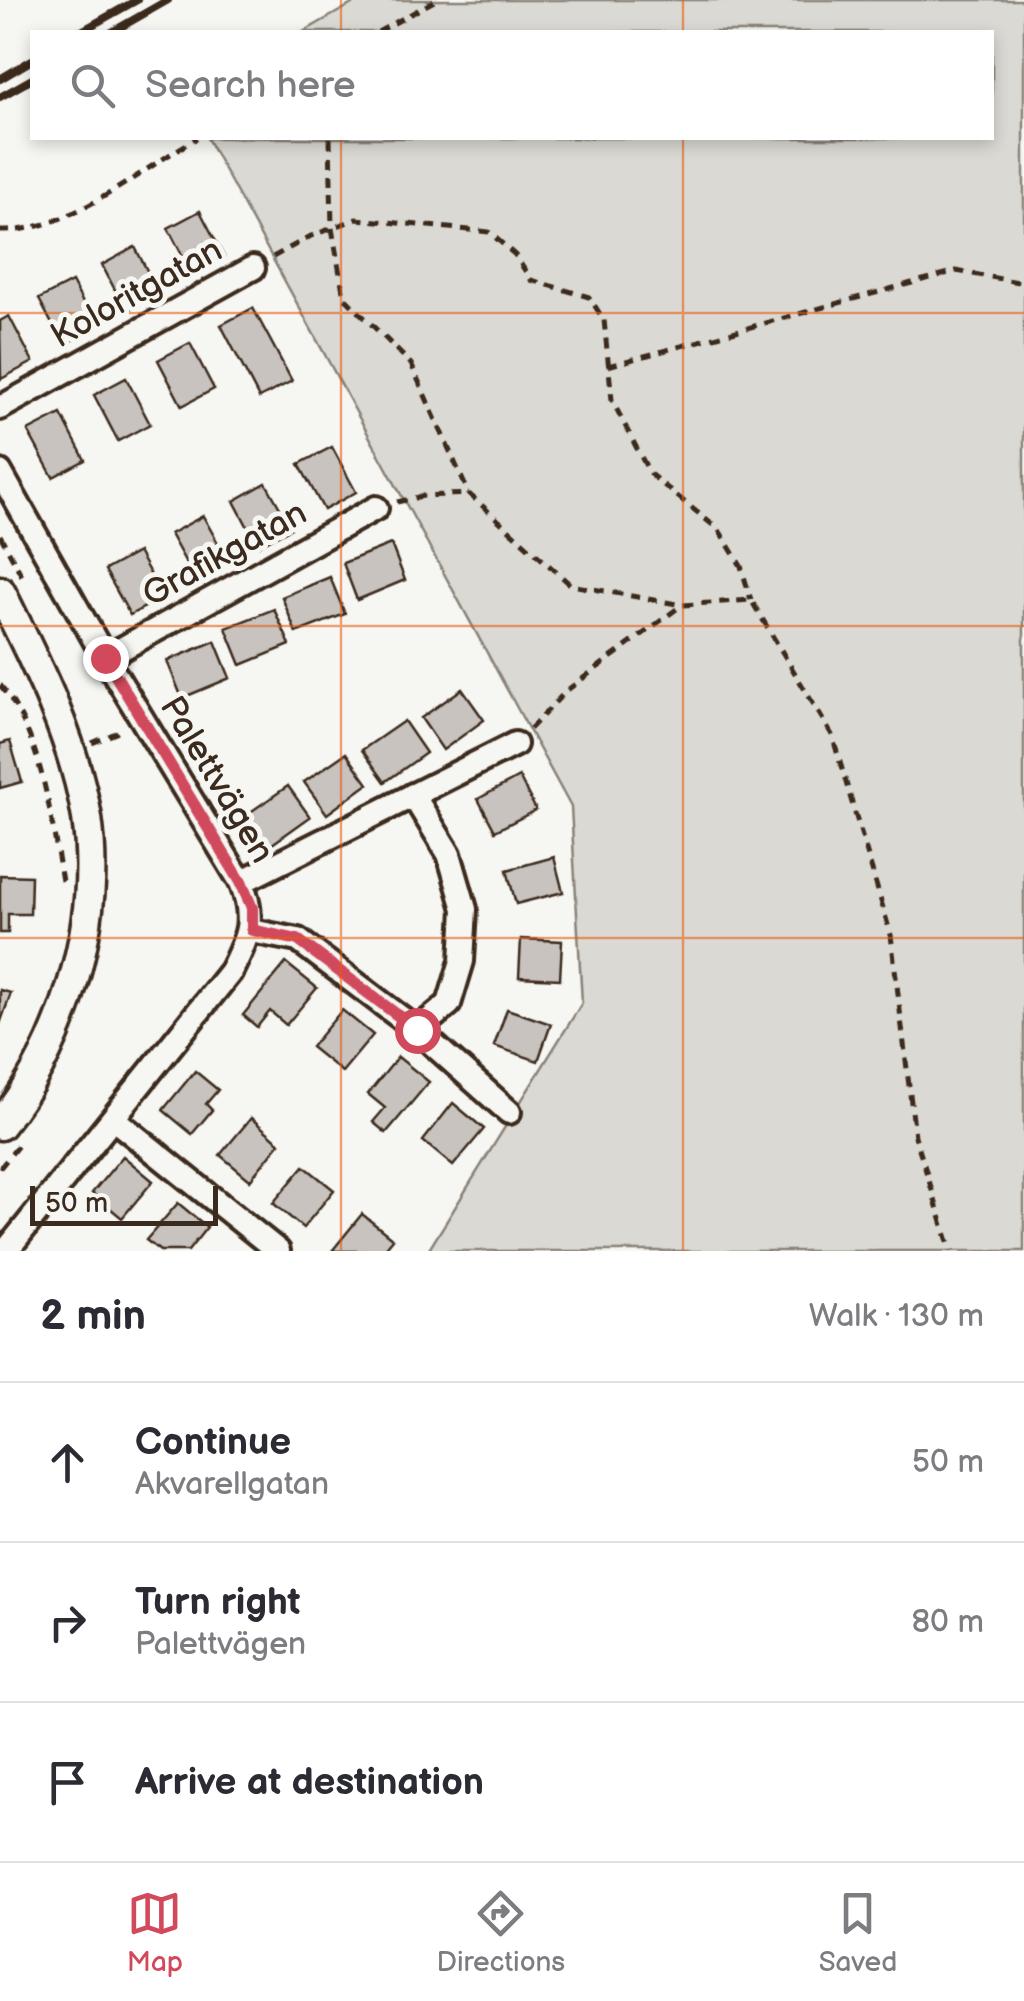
<!DOCTYPE html>
<meta charset="utf-8">
<style>
body{margin:0;font-family:"Balsamiq Sans",sans-serif;background:#f7f7f7;color:#2b2b33}
.scale{position:absolute;left:30px;bottom:25px;width:188px;box-sizing:border-box;padding-left:10px;border:5px solid #3b2a1e;border-top:0;font-size:28px;line-height:35px;white-space:nowrap;color:#3b2a1e;-webkit-text-stroke:8px #f6f6f2;paint-order:stroke}
.stop{position:absolute;width:30px;height:30px;margin:-22px;border:8px solid #d1495b;border-radius:50%;background:#fff}
.stop.end{background:#d1495b;border-color:#fff;box-shadow:0 2px 10px #0008}
.list{margin:0;padding:0;list-style:none}
h2{display:flex;justify-content:space-between;align-items:center;height:130px;margin:0;padding:0 40px;font-size:42px}
h2 small{font-size:32px;font-weight:400;color:#7c7c81}
.list li{display:grid;grid-template-columns:65px 1fr auto;gap:30px;align-items:center;box-sizing:border-box;height:160px;padding:0 40px;border-top:2px solid #e1e1e2}
.list b{display:block;font-size:38px;white-space:nowrap}
.list p{margin:0;font-size:32px;white-space:nowrap;color:#7c7c81}
.list em{font-size:32px;font-style:normal;color:#7c7c81}
.icon{flex:none;width:55px;height:55px;fill:none;stroke:currentColor;stroke-width:2;stroke-linecap:round;stroke-linejoin:round}
.map{position:relative;flex:none;width:1024px;height:1251px;overflow:hidden}
.search{position:absolute;background:#fff;box-shadow:0 5px 15px #0003;left:30px;right:30px;top:30px;height:110px;display:flex;align-items:center;gap:25px;box-sizing:border-box;padding:0 35px;border-radius:0px;color:#7c7c81;font-size:38px}
.sheet{height:610px;background:#fff}
nav{display:flex;justify-content:space-around;align-items:center;box-sizing:border-box;height:140px;border-top:2px solid #e1e1e2;background:#fff;font-size:28px;color:#7c7c81}
nav a{display:grid;justify-items:center;gap:5px}
nav .on{color:#d1495b}
.map>svg:first-child{display:block}
</style>
<div class="map">
<svg width="1024" height="1251" viewBox="0 0 1024 1251">
<rect width="100%" height="100%" fill="#f6f6f2"/>
<filter id="ink" filterUnits="userSpaceOnUse"><feTurbulence type="fractalNoise" baseFrequency=".01" numOctaves="2"/><feDisplacementMap in="SourceGraphic" scale="20" xChannelSelector="R" yChannelSelector="G"/><feConvolveMatrix kernelMatrix="1 2 1 2 8 2 1 2 1" color-interpolation-filters="sRGB"/></filter>
<g filter="url(#ink)">
<path fill="#dad9d3" stroke="#8a8278" stroke-width="2.5" d="M359 0H1024V1251H428L582 1003 571 807 207 138H992V32H303Z"/>
<g fill="#c8c3be" stroke="#3b2a1e" stroke-width="2.5">
<path d="M200 211 224 257 192 274 168 228Z"/>
<path d="M135 247 159 294 126 311 102 265Z"/>
<path d="M72 282 96 328 63 345 39 299Z"/>
<path d="M253 308 292 381 259 398 221 325Z"/>
<path d="M9 316 33 362 1 379 0 321Z"/>
<path d="M190 343 214 389 182 406 158 360Z"/>
<path d="M126 378 150 424 118 441 94 395Z"/>
<path d="M61 414 85 460 53 477 28 431Z"/>
<path d="M332 447 356 492 324 510 299 464Z"/>
<path d="M266 483 291 528 258 546 234 501Z"/>
<path d="M203 516 228 561 195 579 170 534Z"/>
<path d="M391 544 405 580 357 600 343 563Z"/>
<path d="M138 552 163 597 130 615 105 570Z"/>
<path d="M330 577 345 614 296 633 282 597Z"/>
<path d="M274 609 290 645 241 665 226 628Z"/>
<path d="M215 641 230 678 182 698 167 661Z"/>
<path d="M462 689 484 720 443 750 421 718Z"/>
<path d="M404 721 426 753 385 782 362 750Z"/>
<path d="M10 741 22 782 0 788V744Z"/>
<path d="M346 753 368 784 327 814 304 782Z"/>
<path d="M519 777 536 810 495 831 478 799Z"/>
<path d="M288 786 310 817 268 847 246 815Z"/>
<path d="M554 857 563 892 516 904 507 870Z"/>
<path d="M0 875 31 876 30 914H8V933H0Z"/>
<path d="M521 939 562 941 560 979 519 977Z"/>
<path d="M286 963 317 988 286 1025 270 1011 257 1027 243 1015Z"/>
<path d="M0 990 11 993 0 1024Z"/>
<path d="M507 1009 551 1024 538 1061 494 1046Z"/>
<path d="M342 1010 373 1035 342 1072 311 1047Z"/>
<path d="M398 1057 429 1082 386 1133 373 1122 385 1108 368 1094Z"/>
<path d="M195 1071 218 1090 206 1104 212 1110 192 1134 163 1110Z"/>
<path d="M453 1103 484 1129 453 1166 423 1141Z"/>
<path d="M251 1118 280 1143 250 1180 220 1155Z"/>
<path d="M123 1156 153 1181 122 1218 92 1193Z"/>
<path d="M304 1166 334 1190 303 1228 273 1203Z"/>
<path d="M178 1203 207 1227 188 1251H160L146 1240Z"/>
<path d="M362 1214 393 1239 383 1251H332Z"/>
</g>
<g fill="none" stroke-linecap="round" stroke-linejoin="round">
<g stroke="#3b2a1e" stroke-width="30">
<g id="minor">
<path d="M0 408 253 268"/>
<path d="M0 472 105 658 241 882C256 919 248 937 231 971L6 1251"/>
<path d="M105 658 376 508"/>
<path d="M413 795 449 854 465 909 462 961 449 1004 417 1030"/>
<path d="M241 882 515 744"/>
<path d="M251 931 298 940 417 1030 509 1112"/>
<path d="M115 1120 278 1251"/>
</g>
</g>
<g stroke="#3b2a1e" stroke-width="35">
<path id="tertiary" d="M0 591C36 663 74 738 87 818 102 921 65 1045 0 1125"/>
</g>
<g stroke="#3b2a1e" stroke-width="5" stroke-dasharray="10 8" stroke-linecap="butt">
<path d="M378 32 436 0"/>
<path d="M330 138 332 228 344 297 411 364 469 494 571 585 682 605 751 600 832 735 891 935 915 1136 951 1251"/>
<path d="M0 231C70 232 138 171 197 138"/>
<path d="M273 257 311 236 356 219 489 232 515 255 531 280 589 297 604 320 612 400 650 474 719 530 741 566 751 600"/>
<path d="M608 366 956 271 1024 283"/>
<path d="M397 502 423 496 469 494"/>
<path d="M0 535 22 576"/>
<path d="M0 685C42 734 51 819 62 881"/>
<path d="M530 729 566 691 682 605"/>
<path d="M92 743 123 730"/>
<path d="M0 1168 20 1143"/>
</g>
<use href="#minor" stroke="#f6f6f2" stroke-width="22"/>
<use href="#tertiary" stroke="#f6f6f2" stroke-width="28"/>
<g stroke="#3b2a1e" stroke-width="8">
<path d="M80 32 137 0"/>
<path d="M112 32 168 0"/>
<path d="M0 79 32 60"/>
<path d="M0 97 32 79"/>
</g>
</g>
</g>
<g fill="none" stroke-linecap="round" stroke-linejoin="round" filter="url(#ink)">
<path stroke="#d1495b" stroke-width="12" d="M105 658 241 882 252 908V930L298 940 417 1030"/>
</g>
<path fill="none" stroke="#e8590c" stroke-width="2.5" stroke-opacity="0.55" d="M341 0V32M683 0V32M341 138V1251M683 138V1251M0 313H1024M0 626H1024M0 938H1024"/>
<g text-anchor="middle" stroke-width="10" stroke-linejoin="round" paint-order="stroke">
<g font-size="35" fill="#3b2a1e" stroke="#f6f6f2">
<text transform="translate(136 292) rotate(-29)" y="12">Koloritgatan</text>
<text transform="translate(224 553) rotate(-29)" y="12">Grafikgatan</text>
<text transform="translate(218 779) rotate(59)" y="12">Palettvägen</text>
</g>
</g>
</svg>
<div class="scale">50 m</div>
<div class="stop" style="left:417px;top:1030px"></div>
<div class="stop end" style="left:105px;top:658px"></div>
<div class="search"><svg class="icon" aria-label="search" viewBox="0 0 24 24"><circle cx="10" cy="10" r="6"/><path d="M15 15l6 6"/></svg>Search here</div>
</div>
<section class="sheet">
<h2>2 min<small>Walk · 130 m</small></h2>
<ul class="list">
<li><svg class="icon" aria-label="ahead" viewBox="0 0 24 24"><path d="M12 20V5M6 11l6-6 6 6"/></svg><div><b>Continue</b><p>Akvarellgatan</p></div><em>50 m</em></li>
<li><svg class="icon" aria-label="right" viewBox="0 0 24 24"><path d="M7 20v-9h11M14 6l5 5-5 5"/></svg><div><b>Turn right</b><p>Palettvägen</p></div><em>80 m</em></li>
<li><svg class="icon" aria-label="arrive" viewBox="0 0 24 24"><path d="M6 21V4h12l-3 4 3 4H6"/></svg><div><b>Arrive at destination</b></div></li>
</ul>
</section>
<nav>
<a class="on"><svg class="icon" aria-label="map" viewBox="0 0 24 24"><path d="M3 6l6-2 6 2 6-2v14l-6 2-6-2-6 2zM9 4v14M15 6v14"/></svg>Map</a>
<a><svg class="icon" aria-label="directions" viewBox="0 0 24 24"><path d="M12 3l9 9-9 9-9-9zM9 14v-3h6M13 9l2 2-2 2"/></svg>Directions</a>
<a><svg class="icon" aria-label="saved" viewBox="0 0 24 24"><path d="M7 4h10v16l-5-4-5 4z"/></svg>Saved</a>
</nav>
